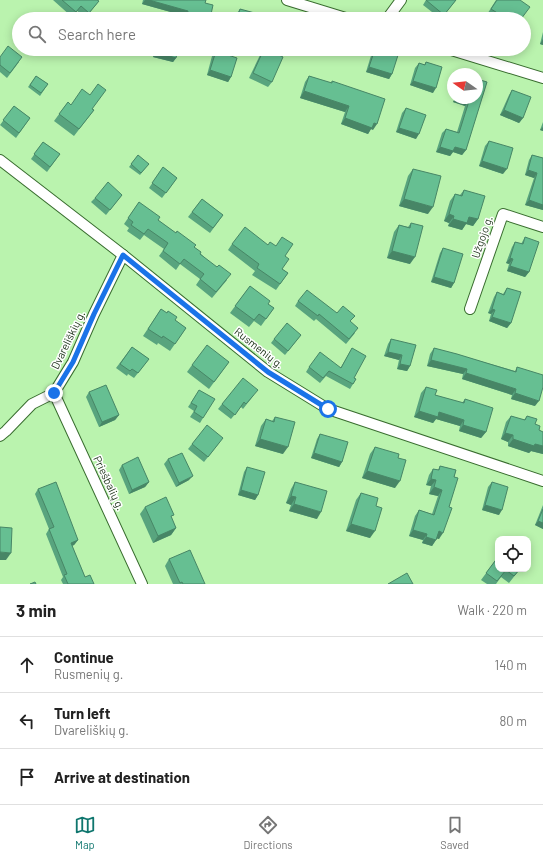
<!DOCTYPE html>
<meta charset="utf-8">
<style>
body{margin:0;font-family:Barlow,sans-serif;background:#f6f6f6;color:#222}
.controls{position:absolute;right:12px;bottom:12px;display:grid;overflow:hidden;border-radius:8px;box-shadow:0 2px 10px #0003}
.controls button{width:36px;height:36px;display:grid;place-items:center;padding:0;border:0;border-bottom:1px solid #e0e0e0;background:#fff;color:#222;font:20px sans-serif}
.compass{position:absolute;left:447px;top:68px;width:36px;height:36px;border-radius:50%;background:#fff;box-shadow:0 2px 10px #0003;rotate:284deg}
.stop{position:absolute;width:12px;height:12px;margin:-9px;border:3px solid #1a73e8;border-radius:50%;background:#fff}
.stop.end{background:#1a73e8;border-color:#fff;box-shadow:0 1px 4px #0008}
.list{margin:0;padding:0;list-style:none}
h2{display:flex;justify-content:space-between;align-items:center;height:52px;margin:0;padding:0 16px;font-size:17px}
h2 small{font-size:13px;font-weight:400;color:#767676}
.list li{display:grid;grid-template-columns:26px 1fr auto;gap:12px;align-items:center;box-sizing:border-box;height:56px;padding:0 16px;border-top:1px solid #e0e0e0}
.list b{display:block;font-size:15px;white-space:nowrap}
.list p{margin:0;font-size:13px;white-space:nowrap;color:#767676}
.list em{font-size:13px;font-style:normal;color:#767676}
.icon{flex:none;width:22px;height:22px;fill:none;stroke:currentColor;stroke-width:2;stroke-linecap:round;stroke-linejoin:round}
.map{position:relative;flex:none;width:543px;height:584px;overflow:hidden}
.search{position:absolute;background:#fff;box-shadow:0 2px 10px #0003;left:12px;right:12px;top:12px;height:44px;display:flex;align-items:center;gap:10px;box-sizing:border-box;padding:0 14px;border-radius:22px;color:#767676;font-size:15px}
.sheet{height:220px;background:#fff}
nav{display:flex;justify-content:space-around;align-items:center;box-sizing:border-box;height:56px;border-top:1px solid #e0e0e0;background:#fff;font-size:11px;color:#767676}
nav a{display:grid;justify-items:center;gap:2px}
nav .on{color:#0f766e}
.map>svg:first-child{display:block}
</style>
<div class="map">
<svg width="543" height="584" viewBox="0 0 543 584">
<rect width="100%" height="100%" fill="#baf3ae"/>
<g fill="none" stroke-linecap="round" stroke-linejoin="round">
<g stroke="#396d2f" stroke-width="12">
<g id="street">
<path d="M287 0 349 19"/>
<path d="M387 19 401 0"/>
<path d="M448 49 543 78"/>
<path d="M0 160 123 255 268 372 328 409 543 481"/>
<path d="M470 309 503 214 543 227"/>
<path d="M54 393 142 584"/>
<path d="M0 436 6 431 32 404 54 393 73 362 94 314 123 255"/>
</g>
</g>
<use href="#street" stroke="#fff" stroke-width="10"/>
</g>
<g fill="#58a47e">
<path d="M53 0H97L99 1 86 17 77 11 72 17Z"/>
<path d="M143 0H206L205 3 210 19H184L185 16 142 4Z"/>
<path d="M426 0H456L441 19 423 5Z"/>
<path d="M496 0 521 19H491L486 16Z"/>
<path d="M240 9 261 19H235L237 13Z"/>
<path d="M543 32V45L540 44Z"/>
<path d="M155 49H178L176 58 173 62 153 57Z"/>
<path d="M263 49 272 82 268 87 249 78 261 53Z"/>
<path d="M373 49H388L392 74 389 79 366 72Z"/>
<path d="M216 51 231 77 228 82 207 75 212 56Z"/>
<path d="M0 57 19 62 7 78 0 72Z"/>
<path d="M426 62 433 93 410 85 415 68 419 63 424 65Z"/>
<path d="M36 76 48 84 40 96 28 87Z"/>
<path d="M309 76 331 83 332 81 373 130 371 129 368 134 341 124 345 112 300 98 305 82Z"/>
<path d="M512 90 523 118 519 123 500 115 509 95Z"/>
<path d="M455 98H477L466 150 462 155 453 152 450 156 436 152 442 133 446 129 457 132 465 106 453 102Z"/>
<path d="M68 102 71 105 92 109 94 110 74 136 54 121Z"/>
<path d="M14 106 30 118 16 138 0 125Z"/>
<path d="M406 108 416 139 396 132 402 113Z"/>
<path d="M543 122V131L540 130Z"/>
<path d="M489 141 503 174 479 166 485 146Z"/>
<path d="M43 142 60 154 47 172 31 159Z"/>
<path d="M138 155 147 166 140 175 129 167Z"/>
<path d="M532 155 543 158V210L525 205 534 178 525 175 529 160Z"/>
<path d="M163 167 177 178 162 198 149 188Z"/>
<path d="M413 169 428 214 399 206 408 176Z"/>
<path d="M464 190 478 219 473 226 466 224 462 230 448 226 449 223 444 221 450 201 455 194 460 195Z"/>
<path d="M122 195 106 215 91 202 95 198Z"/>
<path d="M202 199 223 215 210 233 188 217Z"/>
<path d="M139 202 158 220 194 247 227 280 212 298 196 285 200 279 180 264 176 270 159 256 164 249 144 235 140 240 127 231 129 228 124 224Z"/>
<path d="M411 223 410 264 387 258 394 232 399 225 408 227Z"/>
<path d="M525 237 529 272 525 277 507 271 509 264 506 263 512 247 515 242 521 244Z"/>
<path d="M232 244 268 245 285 256 282 269 288 273 276 290 252 275 255 271 228 250Z"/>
<path d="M443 248 454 283 451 288 431 282 440 253Z"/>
<path d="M250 286 268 304 274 308 261 326 254 321 249 327 230 313Z"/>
<path d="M507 288 511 323 507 328 489 321 491 314 488 313 494 297 497 292 503 294Z"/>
<path d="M298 301 337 313 350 322 355 333 346 344 316 319 314 321 295 306Z"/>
<path d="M161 309 175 320 186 328 170 351 158 343 157 345 143 336Z"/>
<path d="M301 335 285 355 271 343 274 339Z"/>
<path d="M391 339 410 366 407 371 397 369 399 360 384 356 388 344Z"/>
<path d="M132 347 149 359 134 378 128 374 127 376 116 368Z"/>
<path d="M352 348 354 378 356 379 350 389 326 376 320 383 306 372 309 367H341Z"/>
<path d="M434 348 515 371 517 367 535 406 511 399 512 395 462 379 463 374 427 366 430 354Z"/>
<path d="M229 362 209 389 187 372 192 365Z"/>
<path d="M426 387 435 395 462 403 465 399 486 432 481 438 459 431 460 426 436 419 433 423 414 417 421 393Z"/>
<path d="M89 392 119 415 115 420 99 427 86 397Z"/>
<path d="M196 395 203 418 200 423 190 417 194 411 188 407Z"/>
<path d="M254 395 243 409 241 407 231 419 218 409 222 404Z"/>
<path d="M511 416 524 420 527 416 535 424 539 430 543 432V454L531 451 529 453 508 446V442L501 439 506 422Z"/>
<path d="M275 417 283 454 255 446 261 426 266 419 272 421Z"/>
<path d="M320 434 342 462 339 467 311 458 317 439Z"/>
<path d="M219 443 204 462 188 449 192 444Z"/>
<path d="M375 447 398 458 395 488 362 478 370 454Z"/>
<path d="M168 459 189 480 176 487 164 464Z"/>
<path d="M122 465 149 482 145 487 129 494 119 470Z"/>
<path d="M440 466 456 470 439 539 437 538 432 546 422 543 423 540 409 536 415 516 419 510 432 514 438 496 429 494 431 486 426 485 429 475 433 469 438 470Z"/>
<path d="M247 467 258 495 255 500 238 495 244 472Z"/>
<path d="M295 482 317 519 289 511 291 505 286 503 291 489Z"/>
<path d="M492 482 499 515 482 510 488 487Z"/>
<path d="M38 489 78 540 74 545 72 546 85 577 94 584H63L61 580 63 577 46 534 49 529 35 494Z"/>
<path d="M361 493 376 506 370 538 346 531 356 500Z"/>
<path d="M543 505V529L535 525Z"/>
<path d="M145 507 171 518 176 528 171 535 153 543 140 514Z"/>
<path d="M498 557 520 569 509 583 501 577 496 584H487L481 580Z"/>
<path d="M169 559 205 584H173L165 566Z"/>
</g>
<g fill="#478666">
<path d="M145 0H149L188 11 185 16 142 4Z"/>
<path d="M187 17 193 19H185Z"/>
<path d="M543 39V45L540 44Z"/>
<path d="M286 49H305L302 54Z"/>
<path d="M156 52 176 58 173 62 153 57Z"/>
<path d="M369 67 392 74 389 79 366 72Z"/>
<path d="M210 70 231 77 228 82 207 75Z"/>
<path d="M413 81 436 88 433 93 410 85Z"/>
<path d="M304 91 349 106 345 112 300 98Z"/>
<path d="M456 98H459L469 101 465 106 453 102Z"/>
<path d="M504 110 523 118 519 123 500 115Z"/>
<path d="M345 118 374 123 377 124 373 130 371 129 368 134 341 124Z"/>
<path d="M543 127V131L540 130Z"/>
<path d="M399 128 419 134 416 139 396 132Z"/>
<path d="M440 147H455L466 150 462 155 453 152 450 156 436 152Z"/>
<path d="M482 161 507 169 503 174 479 166Z"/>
<path d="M528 170 537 173 534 178 525 175Z"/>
<path d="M404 199 433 207 428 214 399 206Z"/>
<path d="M529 200 543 205V210L525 205Z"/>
<path d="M449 214 454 216 449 223 444 221Z"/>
<path d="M469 217 478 219 473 226 466 224 462 230 448 226 453 219Z"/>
<path d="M392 251 415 257 410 264 387 258Z"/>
<path d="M510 258 513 259 509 264 506 263Z"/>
<path d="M510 266 529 272 525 277 507 271Z"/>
<path d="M434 277 454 283 451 288 431 282Z"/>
<path d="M492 309 495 310 491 314 488 313Z"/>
<path d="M492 317 511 323 507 328 489 321Z"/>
<path d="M388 352 402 355 399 360 384 356Z"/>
<path d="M431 360 467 369 463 374 427 366Z"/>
<path d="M400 364 410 366 407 371 397 369Z"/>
<path d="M466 373 516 389 512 395 462 379Z"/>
<path d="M515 393 539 401 535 406 511 399Z"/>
<path d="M419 411 439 412 464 420 460 426 436 419 433 423 414 417Z"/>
<path d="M119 415 115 420 99 427 102 422Z"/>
<path d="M463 425 486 432 481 438 459 431Z"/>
<path d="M505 433 513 435 508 442 501 439Z"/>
<path d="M260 439 288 447 283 454 255 446Z"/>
<path d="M513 439 535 444 543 446V454L531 451 529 453 508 446Z"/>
<path d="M314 453 342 462 339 467 311 458Z"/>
<path d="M367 471 400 481 395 488 362 478Z"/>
<path d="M193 476 189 480 176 487 179 483Z"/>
<path d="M431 479 436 480 431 486 426 485Z"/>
<path d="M149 482 145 487 129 494 132 490Z"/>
<path d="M434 487 442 490 438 496 429 494Z"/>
<path d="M241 490 258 495 255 500 238 495Z"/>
<path d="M291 496 296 497 291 505 286 503Z"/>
<path d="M294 504 321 512 317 519 289 511Z"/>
<path d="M485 505 502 510 499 515 482 510Z"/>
<path d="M538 521 543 523V529L535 525Z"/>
<path d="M351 524 375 531 370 538 346 531Z"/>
<path d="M176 528 171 535 153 543 158 536Z"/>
<path d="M413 530 427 534 423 540 409 536Z"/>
<path d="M439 531 443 533 439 539 434 538Z"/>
<path d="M426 537 436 540 432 546 422 543Z"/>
<path d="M78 540 74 545 68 547 71 543Z"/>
<path d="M0 552 11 553 6 560H0Z"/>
</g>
<g fill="#66bf92" stroke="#478666">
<path d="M62 0H97L99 1 89 13 81 6 76 12Z"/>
<path d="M149 0H206L205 3 213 5 210 19H193L187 17 188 11Z"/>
<path d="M426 0H456L444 15Z"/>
<path d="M497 0H520L530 7 521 19H507L491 9Z"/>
<path d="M240 9 262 15 261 19H237Z"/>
<path d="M8 46 22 57 10 73 0 65V57Z"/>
<path d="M157 49H178L176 58 156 52Z"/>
<path d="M264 49H267L283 57 272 82 253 73Z"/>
<path d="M375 49H388L399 52 392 74 369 67Z"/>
<path d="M216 51 237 58 231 77 210 70Z"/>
<path d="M426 62 442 67 436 88 413 81 419 63 425 65Z"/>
<path d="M36 76 48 84 41 93 30 85Z"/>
<path d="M309 76 332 83V81L385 99 377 124 374 123 372 128 345 118 349 106 304 91Z"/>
<path d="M477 79 487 82 466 150 455 147 453 151 440 147 446 129 459 133 469 101 459 98H477Z"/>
<path d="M98 84 106 90 92 109 94 110 79 129 59 114 68 102 71 105 82 89 90 95Z"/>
<path d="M512 90 531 97 523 118 504 110Z"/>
<path d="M14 106 30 118 19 133 3 120Z"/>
<path d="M406 108 426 115 419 134 399 128Z"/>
<path d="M489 141 513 148 507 169 482 161Z"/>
<path d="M43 142 60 154 50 167 34 154Z"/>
<path d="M138 155 149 164 141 173 131 164Z"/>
<path d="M532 155 543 158V205L529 200 537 173 528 170Z"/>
<path d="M163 167 177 178 166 193 152 183Z"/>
<path d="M413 169 441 176 433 207 404 199Z"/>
<path d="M108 182 122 195 110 210 95 198Z"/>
<path d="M464 190 485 196 478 219 469 217 467 223 453 219 454 216 449 214 455 194 462 196Z"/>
<path d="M202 199 223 215 213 228 192 212Z"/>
<path d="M139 202 160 217 158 220 176 233 177 231 196 245 194 247 201 252 200 254 217 267 219 265 231 274 216 292 200 279 204 274 184 259 180 264 163 251 168 243 148 229 144 234 131 225 133 222 128 218Z"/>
<path d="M411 223 423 226 415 257 392 251 399 225 410 228Z"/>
<path d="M245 227 268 245 270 242 276 246 282 237 293 244 285 256 289 259 282 269 288 273 280 284 257 268 259 264 232 244Z"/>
<path d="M525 237 539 242 529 272 510 266 513 259 510 258 515 242 523 244Z"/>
<path d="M443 248 463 254 454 283 434 277Z"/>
<path d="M250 286 270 301 268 304 274 308 266 319 259 314 254 320 235 306Z"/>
<path d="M507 288 521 292 511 323 492 317 495 310 492 309 497 292 504 295Z"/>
<path d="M307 290 337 313 343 306 355 316 350 321 358 328 349 339 319 314 318 316 298 301Z"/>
<path d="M161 309 167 313 168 311 177 317 175 320 186 328 175 344 163 336 162 338 148 329Z"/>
<path d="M287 323 301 335 288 351 274 339Z"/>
<path d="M391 339 416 345 410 366 400 364 402 355 388 352Z"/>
<path d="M207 345 229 362 214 382 192 365Z"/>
<path d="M132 347 149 359 138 373 132 369 130 371 120 364Z"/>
<path d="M352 348 366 356 354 378 356 379 353 384 329 371 323 378 309 367 320 352 341 368Z"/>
<path d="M434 348 457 354 516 372 517 367 543 375V387L539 401 515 393 516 389 466 373 467 369 431 360Z"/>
<path d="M243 378 258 390 246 404 244 402 235 415 222 404Z"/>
<path d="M106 385 119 415 102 422 89 392Z"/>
<path d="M426 387 437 390 435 395 464 403 465 399 493 408 486 432 463 425 464 420 439 412 438 417 419 411Z"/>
<path d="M199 390 215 399 203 418 194 412 197 406 191 403Z"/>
<path d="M511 416 525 420 527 416 537 419 535 424 540 426 539 430 543 432V446L535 444 534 446 513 439V435L505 433Z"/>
<path d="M275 417 295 422 288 447 260 439 266 419 274 422Z"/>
<path d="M207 425 223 438 208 457 192 444Z"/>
<path d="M320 434 348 442 342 462 314 453Z"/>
<path d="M375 447 399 454 398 458 406 460 400 481 367 471Z"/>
<path d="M182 453 193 476 179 483 168 459Z"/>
<path d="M138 457 149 482 132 490 122 465Z"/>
<path d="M440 466 456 470 454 477 458 478 449 507 452 508 443 533 439 531 436 540 426 537 427 534 413 530 419 510 434 515 442 490 434 487 436 480 431 479 433 469 439 470Z"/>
<path d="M247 467 265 472 258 495 241 490Z"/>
<path d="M56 482 78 540 71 543 85 577 90 575 94 584H68L64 575 67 574 49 529 54 527 38 489Z"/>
<path d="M295 482 327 491 321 512 294 504 296 497 291 496Z"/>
<path d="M492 482 508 487 502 510 485 505Z"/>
<path d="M361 493 378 498 376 506 382 508 375 531 351 524Z"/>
<path d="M166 497 174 515 171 516 176 528 158 536 145 507Z"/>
<path d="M543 509V523L538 521Z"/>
<path d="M0 527 12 528 11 553 0 552Z"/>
<path d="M190 550 205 584H183L182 582 180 583 169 559Z"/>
<path d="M498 557V569H520L514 576 506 570 497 581 486 573Z"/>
<path d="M407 573 413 584H388Z"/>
<path d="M35 582 36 584H30Z"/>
</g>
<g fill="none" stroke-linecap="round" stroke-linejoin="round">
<path stroke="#1a73e8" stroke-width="5" d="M54 393 73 362 94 314 123 255 268 372 328 409"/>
</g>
<g text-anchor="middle" stroke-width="3" stroke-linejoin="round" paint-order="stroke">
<g font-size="11" fill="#1b3117" stroke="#fff">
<text transform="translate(482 237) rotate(-71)" y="4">Užgojo g.</text>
<text transform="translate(68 340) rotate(-64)" y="4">Dvareliškių g.</text>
<text transform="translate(259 348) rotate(38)" y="4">Rusmenių g.</text>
<text transform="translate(109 483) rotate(65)" y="4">Priešbalių g.</text>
</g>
</g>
</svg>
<div class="controls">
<button><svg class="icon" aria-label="locate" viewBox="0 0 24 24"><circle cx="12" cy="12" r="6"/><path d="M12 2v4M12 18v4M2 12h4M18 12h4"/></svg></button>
</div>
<svg class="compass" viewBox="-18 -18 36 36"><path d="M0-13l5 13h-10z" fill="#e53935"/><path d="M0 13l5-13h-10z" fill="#767676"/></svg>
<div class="stop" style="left:328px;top:409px"></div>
<div class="stop end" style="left:54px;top:393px"></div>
<div class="search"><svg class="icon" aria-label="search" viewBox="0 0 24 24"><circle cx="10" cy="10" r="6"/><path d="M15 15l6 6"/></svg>Search here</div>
</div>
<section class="sheet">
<h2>3 min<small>Walk · 220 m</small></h2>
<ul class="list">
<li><svg class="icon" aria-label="ahead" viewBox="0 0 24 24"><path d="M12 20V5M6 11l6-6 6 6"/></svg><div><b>Continue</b><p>Rusmenių g.</p></div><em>140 m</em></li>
<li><svg class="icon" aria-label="left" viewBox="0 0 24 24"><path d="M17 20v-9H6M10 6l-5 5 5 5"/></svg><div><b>Turn left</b><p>Dvareliškių g.</p></div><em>80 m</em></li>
<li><svg class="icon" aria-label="arrive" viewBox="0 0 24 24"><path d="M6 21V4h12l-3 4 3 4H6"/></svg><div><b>Arrive at destination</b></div></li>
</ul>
</section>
<nav>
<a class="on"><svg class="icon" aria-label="map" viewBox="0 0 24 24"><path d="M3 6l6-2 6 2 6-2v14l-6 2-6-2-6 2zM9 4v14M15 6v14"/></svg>Map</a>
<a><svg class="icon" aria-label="directions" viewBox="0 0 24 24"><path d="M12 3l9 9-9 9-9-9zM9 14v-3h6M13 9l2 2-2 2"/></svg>Directions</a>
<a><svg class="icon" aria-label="saved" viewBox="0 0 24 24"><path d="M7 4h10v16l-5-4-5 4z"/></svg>Saved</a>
</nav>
